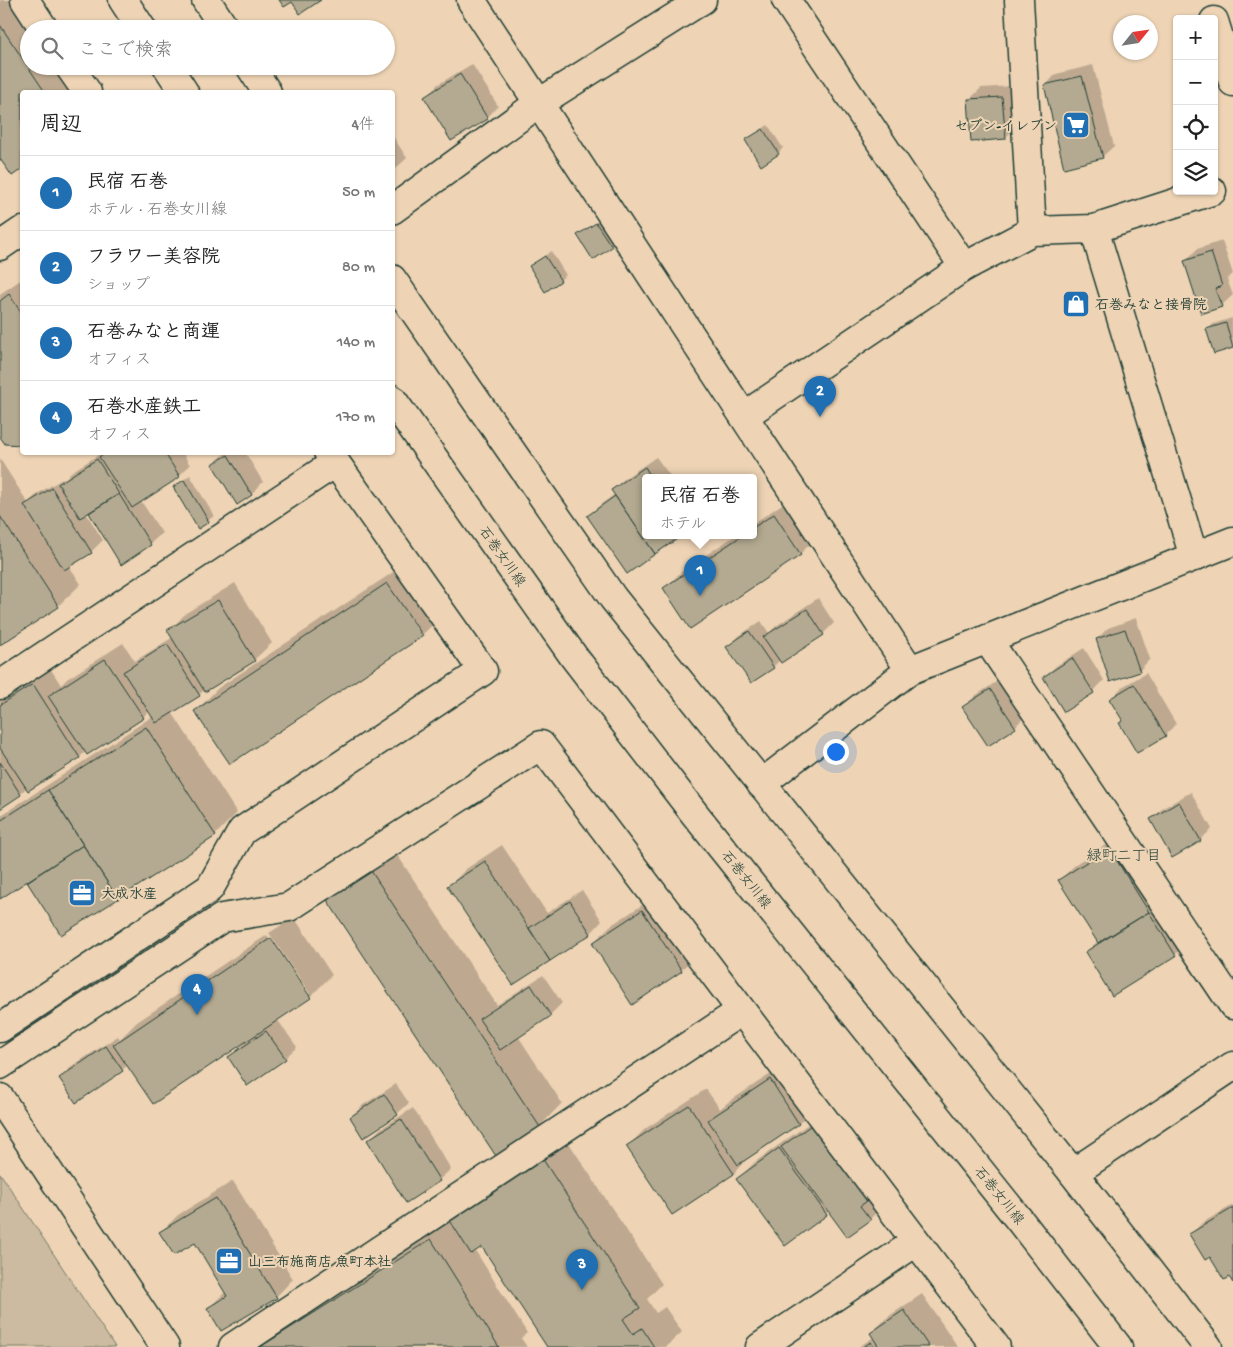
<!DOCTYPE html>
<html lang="ja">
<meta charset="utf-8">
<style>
body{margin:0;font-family:"Gochi Hand","Klee One",sans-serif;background:#f2f2f2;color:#222}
.controls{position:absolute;right:15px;top:15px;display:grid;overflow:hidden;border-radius:5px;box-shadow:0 1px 4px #0004}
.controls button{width:45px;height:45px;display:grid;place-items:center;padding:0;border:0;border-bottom:1px solid #e0e0e0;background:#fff;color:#222;font:25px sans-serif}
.compass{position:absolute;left:1113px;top:15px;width:45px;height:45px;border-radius:50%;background:#fff;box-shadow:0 1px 4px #0004;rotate:60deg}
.you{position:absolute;left:835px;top:751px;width:18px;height:18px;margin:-12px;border:4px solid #fff;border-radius:50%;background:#1a73e8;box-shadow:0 0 0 8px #1a73e833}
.badge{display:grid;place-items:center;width:32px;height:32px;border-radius:50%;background:#1f6fb2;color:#fff;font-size:16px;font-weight:700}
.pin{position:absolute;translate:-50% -41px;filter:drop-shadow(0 1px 2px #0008)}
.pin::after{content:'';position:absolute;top:26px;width:18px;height:15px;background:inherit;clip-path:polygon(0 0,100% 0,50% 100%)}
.popup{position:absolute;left:642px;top:474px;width:115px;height:65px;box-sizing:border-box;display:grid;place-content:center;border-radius:5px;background:#fff;filter:drop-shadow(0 1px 4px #0005);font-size:16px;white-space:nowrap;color:#767676}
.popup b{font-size:19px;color:#222}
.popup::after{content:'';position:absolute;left:50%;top:100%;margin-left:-10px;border:10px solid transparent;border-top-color:#fff}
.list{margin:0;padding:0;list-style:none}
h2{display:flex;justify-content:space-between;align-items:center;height:65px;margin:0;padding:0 20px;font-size:21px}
h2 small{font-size:16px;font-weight:400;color:#767676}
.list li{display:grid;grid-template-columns:32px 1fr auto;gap:15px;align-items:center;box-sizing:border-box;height:75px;padding:0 20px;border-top:1px solid #e0e0e0}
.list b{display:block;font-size:19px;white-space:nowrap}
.list p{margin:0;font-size:16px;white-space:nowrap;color:#767676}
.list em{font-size:16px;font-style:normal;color:#767676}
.icon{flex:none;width:28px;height:28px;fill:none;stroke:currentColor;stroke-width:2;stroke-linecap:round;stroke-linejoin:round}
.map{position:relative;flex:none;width:1233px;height:1347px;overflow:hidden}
.search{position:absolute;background:#fff;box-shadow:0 1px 4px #0004;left:20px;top:20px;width:375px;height:55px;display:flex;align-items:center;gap:12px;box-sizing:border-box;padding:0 18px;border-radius:28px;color:#767676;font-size:19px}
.panel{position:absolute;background:#fff;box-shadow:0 1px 4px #0004;left:20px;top:90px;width:375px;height:365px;border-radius:5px}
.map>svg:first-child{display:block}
</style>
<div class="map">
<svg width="1233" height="1347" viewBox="0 0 1233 1347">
<rect width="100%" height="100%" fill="#eed4b5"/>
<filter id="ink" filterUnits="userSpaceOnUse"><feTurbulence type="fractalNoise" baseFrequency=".02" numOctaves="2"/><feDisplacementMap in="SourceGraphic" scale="10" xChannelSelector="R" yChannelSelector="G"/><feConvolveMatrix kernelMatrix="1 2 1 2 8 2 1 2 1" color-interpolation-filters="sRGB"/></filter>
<g filter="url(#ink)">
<path fill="#ccbba0" stroke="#767c6a" d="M0 1173 115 1347H0Z"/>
<g fill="#0003">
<path d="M0 0H20L29 29V66H65L82 92H22V168L12 175 0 156Z"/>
<path d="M472 64 498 106 487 118 426 97 437 85Z"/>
<path d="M1093 65 1114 146 1102 157 1045 86 1056 74Z"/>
<path d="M1013 86 1016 127 1005 138 969 100 981 88Z"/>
<path d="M768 125 783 148 778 153 746 140Z"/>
<path d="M392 135 407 158 392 172Z"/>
<path d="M602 218 617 241 612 246 578 235Z"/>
<path d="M1222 241 1233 274 1227 279 1233 295 1221 306 1185 261 1197 249Z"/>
<path d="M551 251 566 275 560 280 531 266Z"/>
<path d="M22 279V444L6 443 0 435V294Z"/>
<path d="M1232 318 1233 347 1215 353 1208 330 1213 324Z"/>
<path d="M103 452H182L190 465 179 476 141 501 162 533 150 544 122 563 89 511 86 513 103 540 91 552 69 566 81 584 58 606 0 644V459L28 503 37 494 64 478 65 479 71 472Z"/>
<path d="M226 452H245L263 482 252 494 237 503 213 465Z"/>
<path d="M656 457 671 477H646V535H681L628 572 589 516 600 505 615 494 613 490 624 479Z"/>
<path d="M190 475 214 516 199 527 174 487Z"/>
<path d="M791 498 817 537 800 554 665 588 682 571 736 535H754V523Z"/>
<path d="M410 561 445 613 422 635 196 711 218 688Z"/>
<path d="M235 583 272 643 254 660 205 689 199 695 172 712 237 813 215 835 61 934 27 880 0 897V816L153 716 149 711 143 717 86 751 80 757 28 790 27 787 20 794 0 807V700L50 668 61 685 67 679 123 643 135 661 173 637 169 631 186 613Z"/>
<path d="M818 598 834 623 823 634 780 660 773 667 728 647 739 636 761 621 769 633 776 626Z"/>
<path d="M1136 618 1150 659 1139 671 1097 639 1108 628Z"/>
<path d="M1084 648 1104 680 1093 692 1044 677 1056 666Z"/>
<path d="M1146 673 1176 724 1165 735 1120 723 1124 720 1111 699 1122 687Z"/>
<path d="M1002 678 1026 715 1015 727 964 707 975 696Z"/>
<path d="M1191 792 1212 829 1200 840 1152 819 1163 808Z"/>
<path d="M1126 832 1192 938 1175 955 1112 994 1086 952 1098 941 1060 880 1077 863Z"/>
<path d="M502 845 547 913 582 890 602 921 591 933 514 984 449 886 466 869Z"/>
<path d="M394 850 497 1005 543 975 562 1003 550 1015 518 1036 562 1103 540 1126 497 1154 328 900 351 878Z"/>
<path d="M659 894 699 953 681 970 593 943 610 926Z"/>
<path d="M294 917 332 975 310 997 277 1019 297 1047 285 1058H230L244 1043 243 1042 128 1065 122 1070 61 1078 72 1066 118 1036 120 1039 137 1022 267 935 307 994H310L269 933Z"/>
<path d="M787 1063 816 1106 799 1123 750 1155 734 1173 672 1213 628 1146 645 1129 706 1089 720 1109 727 1103Z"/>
<path d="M396 1084 409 1103 397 1114 351 1117 363 1105Z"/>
<path d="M832 1107 886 1181 887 1202 870 1219 829 1211 785 1244 738 1179 755 1162Z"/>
<path d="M413 1108 451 1169 439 1180 368 1141 380 1129Z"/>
<path d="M565 1137 662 1284 647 1299 656 1313 665 1307 682 1332 666 1347H549L482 1245 475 1250 527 1333 521 1338 527 1347H255Z"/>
<path d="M233 1181 293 1279 276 1297 209 1308 226 1291 195 1241 161 1232 178 1215Z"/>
<path d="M1233 1205V1281L1191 1234 1202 1223Z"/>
<path d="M922 1294 958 1347H858L874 1337 871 1333 889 1316Z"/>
</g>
<g fill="#b4aa91" stroke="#1f3d34">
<path d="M279 0H321L300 14 292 2 284 7Z"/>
<path d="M0 25 45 92H22V169L12 176 0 159Z"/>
<path d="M460 74 488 119 451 141 424 97Z"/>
<path d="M1082 76 1103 158 1064 168 1044 85Z"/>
<path d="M1002 97 1006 139 971 142 968 99Z"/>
<path d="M763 129 779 154 761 166 745 140Z"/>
<path d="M596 223 612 247 593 260 577 235Z"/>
<path d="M1211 252 1222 286 1215 289 1222 307 1201 314 1184 261Z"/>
<path d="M545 256 561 281 545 292 529 266Z"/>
<path d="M9 294 22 314V445L5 444 0 437V301Z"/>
<path d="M1226 323 1233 348 1214 354 1206 329Z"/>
<path d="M106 452H164L180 477 132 508 99 457Z"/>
<path d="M228 455 252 495 237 505 212 464Z"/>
<path d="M97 459 119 494 80 518 58 484Z"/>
<path d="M645 467 651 477H646V535H683L655 554 611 490Z"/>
<path d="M184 480 209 522 198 529 173 487Z"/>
<path d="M52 488 92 553 64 570 24 505Z"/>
<path d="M119 494 151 545 121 565 89 513Z"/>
<path d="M615 496 655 554 627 574 587 516Z"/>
<path d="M774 514 801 555 690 629 663 588 743 535H754V527Z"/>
<path d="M0 516 59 607 0 645Z"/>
<path d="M387 583 423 636 230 764 194 711Z"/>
<path d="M218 600 255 661 205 692 167 630Z"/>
<path d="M807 609 824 635 781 663 763 637Z"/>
<path d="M1125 629 1140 672 1110 682 1096 639Z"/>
<path d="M749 631 774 668 751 683 726 647Z"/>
<path d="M167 644 200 696 156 723 123 672Z"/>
<path d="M1072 658 1094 693 1064 712 1043 677Z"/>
<path d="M105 659 144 718 87 755 48 696Z"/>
<path d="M33 684 80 758 28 791 0 748V705Z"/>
<path d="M1134 684 1166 736 1137 753 1119 723 1123 721 1109 699Z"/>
<path d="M990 689 1016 728 988 746 962 707Z"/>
<path d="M146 727 216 836 118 899 48 790Z"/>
<path d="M0 762 21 795 0 809Z"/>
<path d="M48 790 83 845 0 899V821Z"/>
<path d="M1179 802 1201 841 1172 858 1150 819Z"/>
<path d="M83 845 118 899 61 935 27 882Z"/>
<path d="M1109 848 1149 912 1098 943 1058 880Z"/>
<path d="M485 861 550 961 513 985 447 886Z"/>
<path d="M371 871 540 1127 496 1156 327 900Z"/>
<path d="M570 901 591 934 550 961 529 928Z"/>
<path d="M642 910 682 971 632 1005 592 943Z"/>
<path d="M1149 912 1176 956 1112 996 1085 952Z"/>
<path d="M271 938 311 998 153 1104 113 1045Z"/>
<path d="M531 985 551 1016 500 1050 479 1019Z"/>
<path d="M266 1031 286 1059 247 1086 228 1057Z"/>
<path d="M106 1046 123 1071 76 1103 59 1078Z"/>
<path d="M770 1079 799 1124 738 1165 708 1120Z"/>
<path d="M384 1094 398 1115 363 1138 350 1117Z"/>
<path d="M689 1105 734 1174 672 1215 626 1146Z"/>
<path d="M401 1119 440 1181 406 1203 367 1140Z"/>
<path d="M814 1123 870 1199 860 1206 871 1220 847 1237 781 1147Z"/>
<path d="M779 1148 827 1215 785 1246 736 1179Z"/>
<path d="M542 1158 640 1308 623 1319 633 1334 642 1328 654 1347H547L482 1247 471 1254 449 1219Z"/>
<path d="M216 1198 277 1298 221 1331 207 1308 227 1296 195 1243 174 1255 159 1232Z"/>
<path d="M1233 1208V1283L1229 1277 1224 1280 1210 1257 1205 1260 1189 1234Z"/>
<path d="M431 1239 499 1347H260Z"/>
<path d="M904 1310 929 1347H879L870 1333Z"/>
<path d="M871 1342 874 1347H863Z"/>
</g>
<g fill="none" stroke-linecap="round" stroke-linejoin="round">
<g stroke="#1f3d34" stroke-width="31">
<g id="minor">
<path d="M25 0 44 29"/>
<path d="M206 0 225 29"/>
<path d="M471 0 910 670"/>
<path d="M786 0 964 267"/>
<path d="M1019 0 1032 231"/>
<path d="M69 66 87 92"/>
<path d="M250 66 267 92"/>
<path d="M392 210 539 103 702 0"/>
<path d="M1094 229 1194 557"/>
<path d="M0 246 22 231"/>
<path d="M392 279 613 598 1073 1173 1208 1347"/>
<path d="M744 416 964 267 1032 231 1094 229 1212 191"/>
<path d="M987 639 1233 1005"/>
<path d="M0 685 335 463"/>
<path d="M761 784 910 670 1233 541"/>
<path d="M0 1028 210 888 242 831 483 671 328 452"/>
<path d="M0 1065 222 918 289 907 541 745 996 1347"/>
<path d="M1073 1173 1233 1066"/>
<path d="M233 1347 741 1011"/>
<path d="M760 1347 916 1242"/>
</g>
</g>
<g stroke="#1f3d34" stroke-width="31">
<path id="tertiary" d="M0 1098 165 1347"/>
</g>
<g stroke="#1f3d34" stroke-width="31">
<g id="secondary">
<path d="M123 0 142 29"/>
<path d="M167 66 184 92"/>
<path d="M392 399 574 657 694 813 1021 1222 1118 1347"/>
</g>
</g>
<g stroke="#1f3d34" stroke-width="31">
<path id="trunk" d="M1214 21 1233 82"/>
</g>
<use href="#minor" stroke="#eed4b5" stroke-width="28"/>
<use href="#tertiary" stroke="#eed4b5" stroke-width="28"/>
<use href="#secondary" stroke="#eed4b5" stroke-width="28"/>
<use href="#trunk" stroke="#eed4b5" stroke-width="28"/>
</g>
</g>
<defs>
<g id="supermarket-square" transform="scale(1.4375)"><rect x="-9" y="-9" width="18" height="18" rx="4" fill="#1f6fb2" stroke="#eed4b5"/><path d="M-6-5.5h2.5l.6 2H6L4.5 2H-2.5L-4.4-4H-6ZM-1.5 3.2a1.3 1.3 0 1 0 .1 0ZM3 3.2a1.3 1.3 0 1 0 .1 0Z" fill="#fff"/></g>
<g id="shop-square" transform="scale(1.4375)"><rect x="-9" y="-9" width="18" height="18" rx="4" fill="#1f6fb2" stroke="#eed4b5"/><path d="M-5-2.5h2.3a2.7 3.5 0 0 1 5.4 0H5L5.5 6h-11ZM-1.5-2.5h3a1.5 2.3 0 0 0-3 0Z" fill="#fff"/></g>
<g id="office-square" transform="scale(1.4375)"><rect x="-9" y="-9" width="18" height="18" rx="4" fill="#1f6fb2" stroke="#eed4b5"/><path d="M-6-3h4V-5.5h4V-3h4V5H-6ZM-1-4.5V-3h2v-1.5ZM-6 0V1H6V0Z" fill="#fff"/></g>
</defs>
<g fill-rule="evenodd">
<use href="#supermarket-square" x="1076" y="125"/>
<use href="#shop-square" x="1076" y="304"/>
<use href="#office-square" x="82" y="893"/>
<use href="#office-square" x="229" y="1261"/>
</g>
<g text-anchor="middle" stroke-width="4" stroke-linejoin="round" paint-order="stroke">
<g font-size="14" font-weight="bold" fill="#1f3d34" stroke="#eed4b5" text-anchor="start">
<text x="1057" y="130" text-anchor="end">セブン-イレブン</text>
<text x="1095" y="309">石巻みなと接骨院</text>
<text x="101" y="898">大成水産</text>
<text x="248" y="1266">山三布施商店 魚町本社</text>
</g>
<g font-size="14" fill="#1f3d34" stroke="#eed4b5">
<text transform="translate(503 556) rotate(55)" y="5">石巻女川線</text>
<text transform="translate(747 879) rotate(51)" y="5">石巻女川線</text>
<text transform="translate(1000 1195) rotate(51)" y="5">石巻女川線</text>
</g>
<g font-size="15" fill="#1f3d34" stroke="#eed4b5">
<text x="1124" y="860">緑町二丁目</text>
</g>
</g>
</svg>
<div class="controls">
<button>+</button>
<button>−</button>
<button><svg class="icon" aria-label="locate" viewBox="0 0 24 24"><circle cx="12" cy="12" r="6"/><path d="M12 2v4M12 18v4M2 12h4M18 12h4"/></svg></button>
<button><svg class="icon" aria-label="layers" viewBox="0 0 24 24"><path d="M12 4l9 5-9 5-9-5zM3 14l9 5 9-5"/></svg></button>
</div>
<svg class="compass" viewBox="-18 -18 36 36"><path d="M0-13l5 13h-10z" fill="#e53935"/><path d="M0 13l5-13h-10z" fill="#767676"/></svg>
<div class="you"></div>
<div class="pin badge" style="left:700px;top:596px">1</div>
<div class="popup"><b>民宿 石巻</b>ホテル</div>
<div class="pin badge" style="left:820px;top:417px">2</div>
<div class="pin badge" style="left:582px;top:1290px">3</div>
<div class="pin badge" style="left:197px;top:1015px">4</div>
<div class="search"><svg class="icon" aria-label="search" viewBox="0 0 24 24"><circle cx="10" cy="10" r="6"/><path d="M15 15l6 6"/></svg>ここで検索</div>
<section class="panel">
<h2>周辺<small>4件</small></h2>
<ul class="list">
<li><span class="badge">1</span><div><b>民宿 石巻</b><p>ホテル · 石巻女川線</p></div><em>50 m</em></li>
<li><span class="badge">2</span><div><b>フラワー美容院</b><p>ショップ</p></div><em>80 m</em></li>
<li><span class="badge">3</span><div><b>石巻みなと商運</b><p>オフィス</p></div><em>140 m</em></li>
<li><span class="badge">4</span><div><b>石巻水産鉄工</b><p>オフィス</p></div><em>170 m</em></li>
</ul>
</section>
</div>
